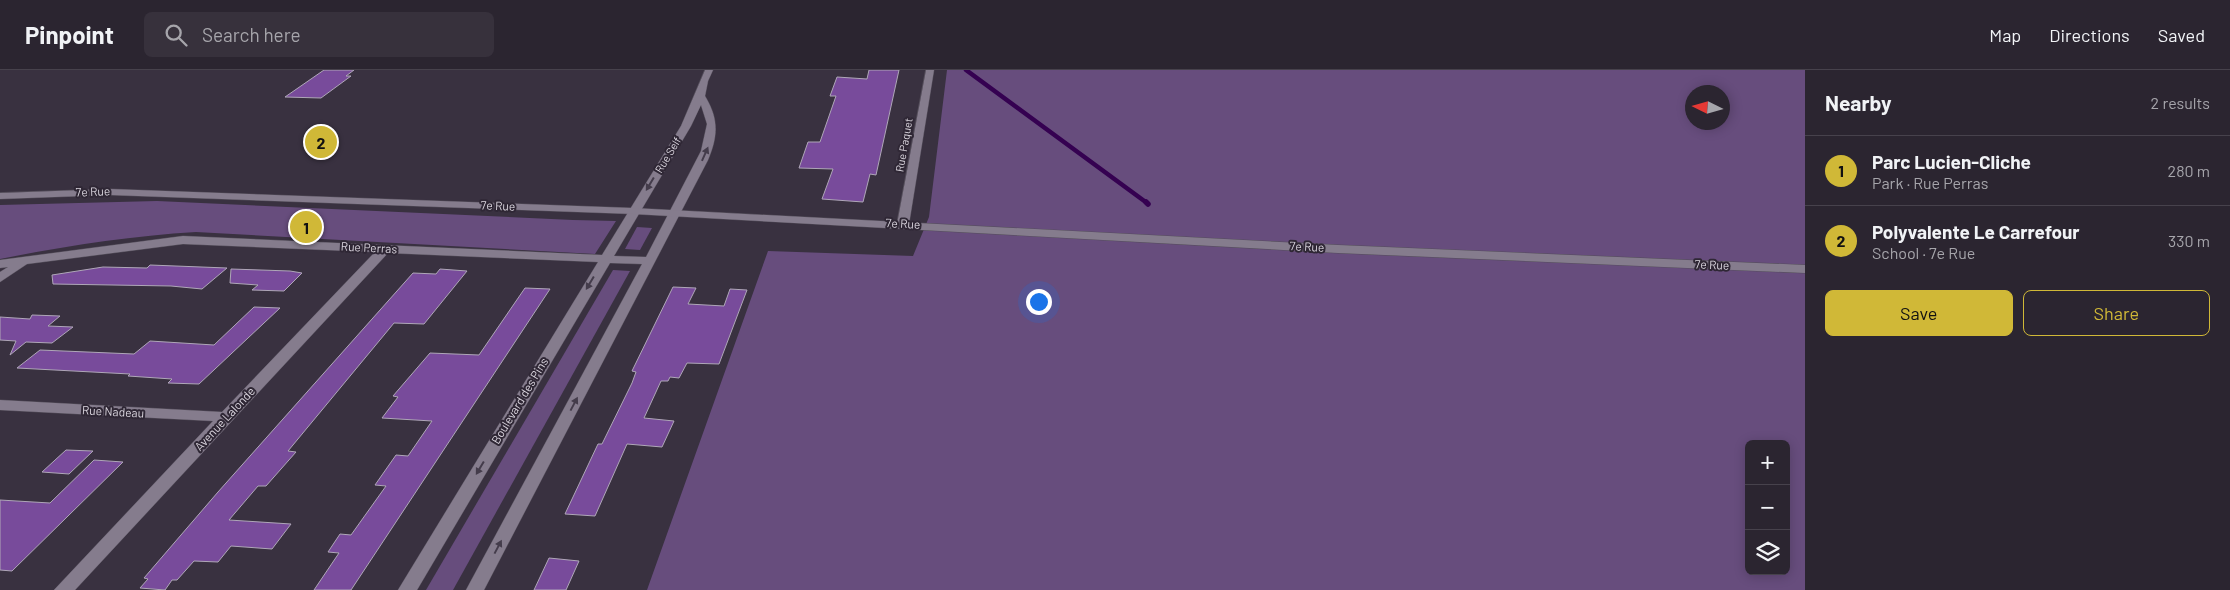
<!DOCTYPE html>
<meta charset="utf-8">
<style>
body{margin:0;font-family:Barlow,sans-serif;background:#37313c;color:#f1f3f6}
.controls{position:absolute;right:15px;bottom:15px;display:grid;overflow:hidden;border-radius:8px;box-shadow:0 2px 12px #0003}
.controls button{width:45px;height:45px;display:grid;place-items:center;padding:0;border:0;border-bottom:1px solid #47424c;background:#2b2530;color:#f1f3f6;font:25px sans-serif}
.compass{position:absolute;left:1685px;top:15px;width:45px;height:45px;border-radius:50%;background:#2b2530;box-shadow:0 2px 12px #0003;rotate:275deg}
.you{position:absolute;left:1038px;top:231px;width:18px;height:18px;margin:-12px;border:4px solid #fff;border-radius:50%;background:#1a73e8;box-shadow:0 0 0 8px #1a73e833}
.badge{display:grid;place-items:center;width:32px;height:32px;border-radius:50%;background:#d0b837;color:#111;font-size:16px;font-weight:700}
.pin{position:absolute;translate:-50% -50%;border:2px solid #fff;box-shadow:0 1px 5px #0006}
.list{margin:0;padding:0;list-style:none}
h2{display:flex;justify-content:space-between;align-items:center;height:65px;margin:0;padding:0 20px;font-size:21px}
h2 small{font-size:16px;font-weight:400;color:#a6a5ab}
.list li{display:grid;grid-template-columns:32px 1fr auto;gap:15px;align-items:center;box-sizing:border-box;height:70px;padding:0 20px;border-top:1px solid #47424c}
.list b{display:block;font-size:19px;white-space:nowrap}
.list p{margin:0;font-size:16px;white-space:nowrap;color:#a6a5ab}
.list em{font-size:16px;font-style:normal;color:#a6a5ab}
.actions{display:flex;gap:10px;padding:15px 20px}
.actions a{flex:1;padding:11px 0;border:1px solid #d0b837;border-radius:8px;text-align:center;font-size:18px;color:#d0b837}
.actions .main{background:#d0b837;color:#111}
.icon{flex:none;width:28px;height:28px;fill:none;stroke:currentColor;stroke-width:2;stroke-linecap:round;stroke-linejoin:round}
.map{position:relative;flex:none;width:1805px;height:520px;overflow:hidden}
header{display:flex;align-items:center;gap:30px;box-sizing:border-box;height:70px;padding:0 25px;background:#2b2530;border-bottom:1px solid #47424c}
header strong{font-size:24px}
nav{display:flex;gap:28px;margin-inline-start:auto;font-size:18px}
.search{width:350px;height:45px;background:#37313c;display:flex;align-items:center;gap:12px;box-sizing:border-box;padding:0 18px;border-radius:8px;color:#a6a5ab;font-size:19px}
main{display:flex}
aside{flex:1;background:#2b2530}
.map>svg:first-child{display:block}
</style>
<header>
<strong>Pinpoint</strong>
<div class="search"><svg class="icon" aria-label="search" viewBox="0 0 24 24"><circle cx="10" cy="10" r="6"/><path d="M15 15l6 6"/></svg>Search here</div>
<nav><a>Map</a><a>Directions</a><a>Saved</a></nav>
</header>
<main>
<div class="map">
<svg width="1805" height="520" viewBox="0 0 1805 520">
<rect width="100%" height="100%" fill="#393140"/>
<g fill="#674d7d" fill-rule="evenodd">
<path d="M947 0H1805V520H647L768 181 913 186 929 147ZM1692 22H1722V52H1692ZM1749 374H1786V501H1749Z"/>
<path d="M157 131 573 150 616 151 595 184 196 162C130 166 65 176 0 189V135Z"/>
<path d="M637 157 652 158 640 180 625 179Z"/>
<path d="M613 200 630 201 453 520H426Z"/>
</g>
<g fill="none" stroke-linecap="round" stroke-linejoin="round">
<path stroke="#350151" stroke-width="4.5" d="M966 0 1147 133"/>
<path stroke="#350151" stroke-width="5.5" d="M1146 132 1148 134"/>
</g>
<g fill="#784b9b" stroke="#afa7b8">
<path d="M324 0H354L346 6H351L321 28 285 27Z"/>
<path d="M869 0H899L876 105 870 104 863 132 822 129 833 99 799 98 808 72H820L836 26H830L837 7 867 9Z"/>
<path d="M150 195 227 198 202 219 171 216 53 214 52 205 103 197 147 198Z"/>
<path d="M231 199 290 201 302 203 284 221 252 220 258 215 230 213Z"/>
<path d="M440 199 467 201 424 254 394 253 288 381 296 382 266 416H258L229 450 291 454 272 479 231 476 218 492 194 491 177 510H172L165 520 140 518 148 509 144 508 218 422 413 203 436 204Z"/>
<path d="M673 217 696 218 688 234 724 236 730 219 747 220 719 294 687 293 679 308 670 307 668 311H661L644 348 674 351 662 377 627 374 595 446 565 444 598 374H602L632 313 636 302 632 301Z"/>
<path d="M525 218 550 219 351 520H314L339 483 328 482 340 464 351 465 386 416 375 415 396 385 408 386 432 351 382 348 398 327 393 326 430 283 479 285Z"/>
<path d="M254 237 280 238 199 314 168 313 172 309 128 306 130 304 17 298 40 280 134 284 150 271 214 275Z"/>
<path d="M32 245 60 246 48 256 73 257 52 273 26 272 10 285 16 271 0 270V247L30 249Z"/>
<path d="M66 380 93 381 69 404 42 402Z"/>
<path d="M94 390 123 392 12 501 0 500V430L50 433Z"/>
<path d="M549 488 579 491 566 520H534Z"/>
</g>
<g fill="none" stroke-linecap="round" stroke-linejoin="round">
<g stroke="#544e5a" stroke-width="1">
<g id="minor">
<path d="M705 0H713L708 11 705 26C719 49 718 66 708 90L484 520H466L642 194 610 193 417 520H398L598 192 388 183 75 520H54L213 351 0 340V330L222 342 375 182 183 174 27 194 0 212V202L8 197 0 198V190L183 166 602 185 681 56ZM701 35 707 54 701 81 646 187 614 186 691 56Z"/>
<path d="M926 0H934L909 154 903 158 897 154Z"/>
</g>
</g>
<g stroke="#544e5a" stroke-width="1">
<path id="tertiary" d="M110 119 633 138 1338 175 1805 195V203L1338 183 633 144 110 125 0 129V123Z"/>
</g>
<use href="#minor" fill="#857c8d" fill-rule="evenodd"/>
<use href="#tertiary" fill="#857c8d" fill-rule="evenodd"/>
</g>
<defs><path id="oneway-solid" d="M-6-.8H1V-3.2L6.5 0L1 3.2V.8H-6Z" transform="scale(1.25)"/></defs>
<g fill="#443c4b">
<use href="#oneway-solid" transform="translate(705 84) rotate(-66)"/>
<use href="#oneway-solid" transform="translate(650 114) rotate(121)"/>
<use href="#oneway-solid" transform="translate(590 213) rotate(121)"/>
<use href="#oneway-solid" transform="translate(574 334) rotate(-62)"/>
<use href="#oneway-solid" transform="translate(480 398) rotate(121)"/>
<use href="#oneway-solid" transform="translate(498 477) rotate(-62)"/>
</g>
<g text-anchor="middle" stroke-width="4" stroke-linejoin="round" paint-order="stroke">
<g font-size="11" fill="#dbd6df" stroke="#2f2735">
<text transform="translate(904 75) rotate(-80)" y="4">Rue Paquet</text>
<text transform="translate(668 85) rotate(-59)" y="4">Rue Self</text>
</g>
<g font-size="12" fill="#dbd6df" stroke="#2f2735">
<text transform="translate(93 122) rotate(-2)" y="4">7e Rue</text>
<text transform="translate(498 136) rotate(2)" y="4">7e Rue</text>
<text transform="translate(903 154) rotate(3)" y="4">7e Rue</text>
<text transform="translate(1307 177) rotate(3)" y="4">7e Rue</text>
<text transform="translate(369 178) rotate(3)" y="4">Rue Perras</text>
<text transform="translate(1712 195) rotate(2)" y="4">7e Rue</text>
<text transform="translate(520 331) rotate(-59)" y="4">Boulevard des Pins</text>
<text transform="translate(113 342) rotate(3)" y="4">Rue Nadeau</text>
<text transform="translate(225 349) rotate(-47)" y="4">Avenue Lalonde</text>
</g>
</g>
</svg>
<div class="controls">
<button>+</button>
<button>−</button>
<button><svg class="icon" aria-label="layers" viewBox="0 0 24 24"><path d="M12 4l9 5-9 5-9-5zM3 14l9 5 9-5"/></svg></button>
</div>
<svg class="compass" viewBox="-18 -18 36 36"><path d="M0-13l5 13h-10z" fill="#e53935"/><path d="M0 13l5-13h-10z" fill="#a6a5ab"/></svg>
<div class="you"></div>
<div class="pin badge" style="left:306px;top:157px">1</div>
<div class="pin badge" style="left:321px;top:72px">2</div>
</div>
<aside>
<h2>Nearby<small>2 results</small></h2>
<ul class="list">
<li><span class="badge">1</span><div><b>Parc Lucien-Cliche</b><p>Park · Rue Perras</p></div><em>280 m</em></li>
<li><span class="badge">2</span><div><b>Polyvalente Le Carrefour</b><p>School · 7e Rue</p></div><em>330 m</em></li>
</ul>
<div class="actions"><a class="main">Save</a><a>Share</a></div>
</aside>
</main>
